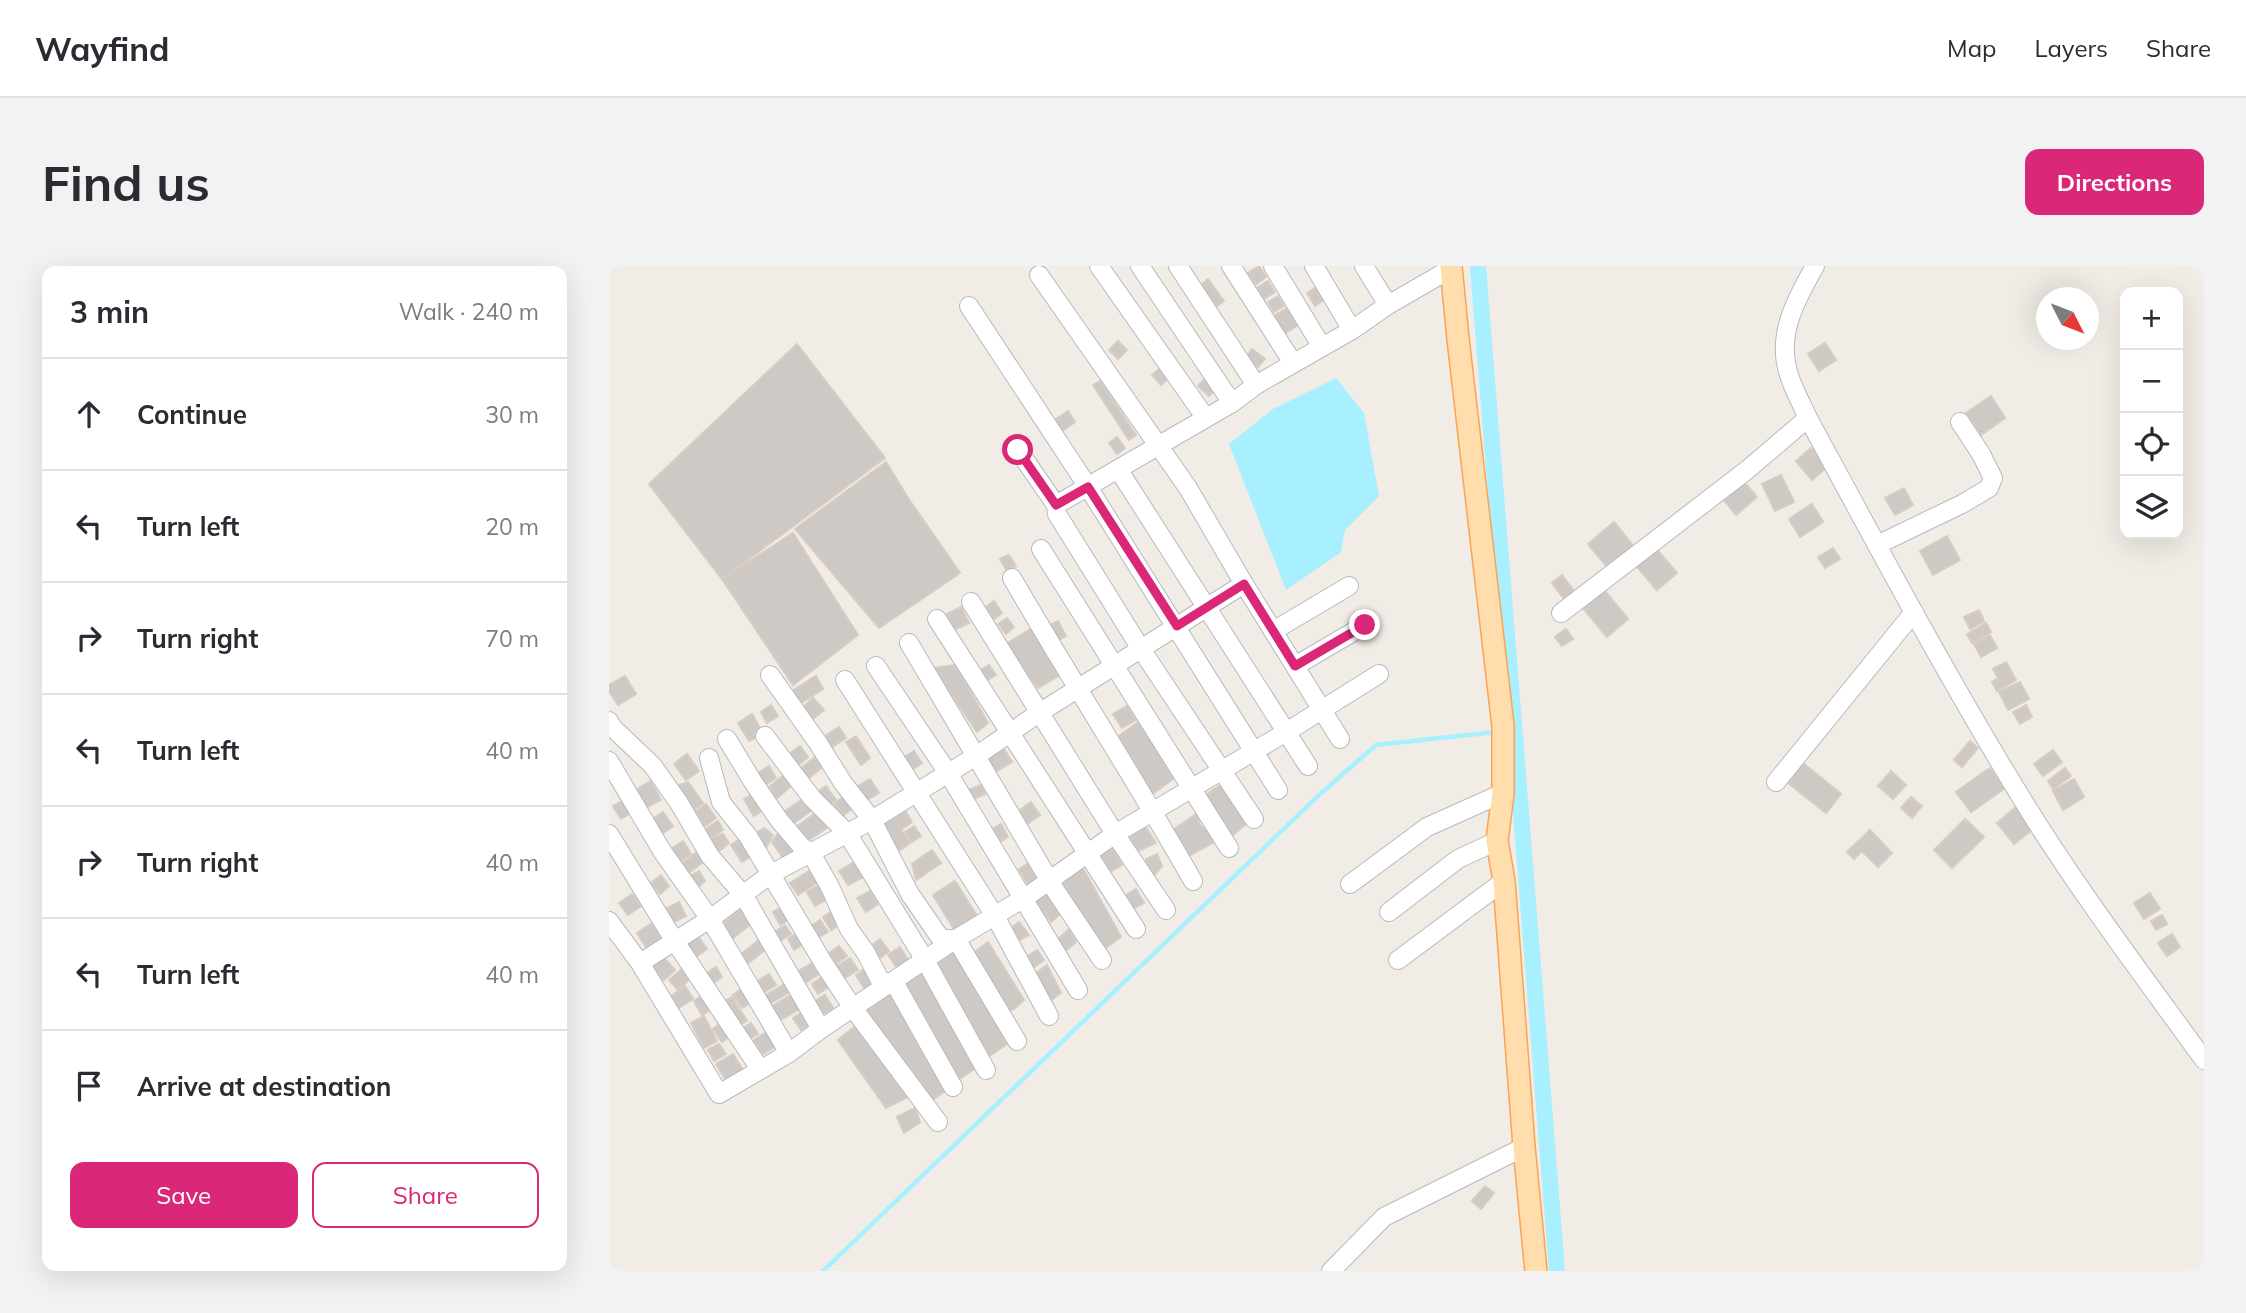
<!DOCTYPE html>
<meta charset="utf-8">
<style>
body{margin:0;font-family:Mulish,sans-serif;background:#f2f2f3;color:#2b2b33}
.controls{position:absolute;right:21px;top:21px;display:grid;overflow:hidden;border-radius:14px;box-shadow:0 7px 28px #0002}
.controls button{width:63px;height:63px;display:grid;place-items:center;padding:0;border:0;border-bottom:2px solid #e1e1e2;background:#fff;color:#2b2b33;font:35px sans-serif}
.compass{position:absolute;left:1427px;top:21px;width:63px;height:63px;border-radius:50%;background:#fff;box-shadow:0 7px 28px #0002;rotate:132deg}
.stop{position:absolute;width:21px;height:21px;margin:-16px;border:5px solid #db2777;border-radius:50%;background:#fff}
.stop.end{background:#db2777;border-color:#fff;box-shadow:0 2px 7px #0008}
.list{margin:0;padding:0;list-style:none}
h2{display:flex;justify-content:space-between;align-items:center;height:91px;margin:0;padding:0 28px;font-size:30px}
h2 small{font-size:23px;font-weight:400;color:#7c7c81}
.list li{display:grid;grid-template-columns:46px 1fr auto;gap:21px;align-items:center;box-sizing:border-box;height:112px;padding:0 28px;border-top:2px solid #e1e1e2}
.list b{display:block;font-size:26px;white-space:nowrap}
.list em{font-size:23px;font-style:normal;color:#7c7c81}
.actions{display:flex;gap:14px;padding:21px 28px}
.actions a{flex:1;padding:16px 0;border:2px solid #db2777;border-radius:14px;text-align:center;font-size:24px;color:#db2777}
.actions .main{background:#db2777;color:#fff}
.icon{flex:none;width:38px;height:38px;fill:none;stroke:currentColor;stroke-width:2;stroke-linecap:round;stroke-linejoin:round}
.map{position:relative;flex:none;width:1595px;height:1005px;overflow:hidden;border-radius:14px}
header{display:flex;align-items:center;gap:42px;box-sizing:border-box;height:98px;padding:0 35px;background:#fff;border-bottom:2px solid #e1e1e2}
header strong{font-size:33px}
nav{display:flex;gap:38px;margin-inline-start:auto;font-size:24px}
.intro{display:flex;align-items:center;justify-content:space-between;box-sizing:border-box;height:168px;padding:0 42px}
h1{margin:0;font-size:49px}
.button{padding:18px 32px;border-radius:14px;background:#db2777;color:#fff;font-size:24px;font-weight:700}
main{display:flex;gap:42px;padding:0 42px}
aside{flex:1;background:#fff;border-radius:14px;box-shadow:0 7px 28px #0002}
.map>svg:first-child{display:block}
</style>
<header>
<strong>Wayfind</strong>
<nav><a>Map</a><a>Layers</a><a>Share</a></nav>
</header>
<div class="intro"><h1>Find us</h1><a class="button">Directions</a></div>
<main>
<aside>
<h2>3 min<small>Walk · 240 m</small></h2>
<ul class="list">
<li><svg class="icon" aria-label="ahead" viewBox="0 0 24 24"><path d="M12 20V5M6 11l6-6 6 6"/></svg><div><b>Continue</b></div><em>30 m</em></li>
<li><svg class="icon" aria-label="left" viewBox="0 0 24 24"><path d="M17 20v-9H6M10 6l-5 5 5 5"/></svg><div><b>Turn left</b></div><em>20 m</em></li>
<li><svg class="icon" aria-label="right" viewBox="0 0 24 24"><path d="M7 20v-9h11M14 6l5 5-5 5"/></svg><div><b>Turn right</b></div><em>70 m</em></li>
<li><svg class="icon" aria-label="left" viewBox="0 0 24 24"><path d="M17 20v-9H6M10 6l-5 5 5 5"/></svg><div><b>Turn left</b></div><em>40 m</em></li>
<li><svg class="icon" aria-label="right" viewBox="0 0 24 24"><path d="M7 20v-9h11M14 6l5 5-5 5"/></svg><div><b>Turn right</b></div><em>40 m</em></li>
<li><svg class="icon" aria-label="left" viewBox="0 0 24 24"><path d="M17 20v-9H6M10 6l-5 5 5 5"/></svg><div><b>Turn left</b></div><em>40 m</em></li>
<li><svg class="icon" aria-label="arrive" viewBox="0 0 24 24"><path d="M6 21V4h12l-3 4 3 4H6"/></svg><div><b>Arrive at destination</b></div></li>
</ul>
<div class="actions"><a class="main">Save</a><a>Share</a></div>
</aside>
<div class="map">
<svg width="1595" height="1005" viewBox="0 0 1595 1005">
<rect width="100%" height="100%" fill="#f1ece6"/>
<path fill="#a8efff" d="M727 112 755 147 770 230 736 264 732 286 677 324 620 178 664 143Z"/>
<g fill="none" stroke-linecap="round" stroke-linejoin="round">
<path stroke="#a8efff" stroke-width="4.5" d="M214 1005 710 529 767 479 887 466"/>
<path stroke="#a8efff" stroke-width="16" d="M869 0 948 1005"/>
</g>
<g fill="#cec9c5" stroke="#d6ccc3" stroke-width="2">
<path d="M650 0 657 11 647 18 639 7Z"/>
<path d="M599 13 615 35 608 40 592 19Z"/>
<path d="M659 15 666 26 655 33 648 22Z"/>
<path d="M709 20 717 32 706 40 698 27Z"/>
<path d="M669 30 675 40 665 46 659 36Z"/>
<path d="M678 42 689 59 671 71 660 53Z"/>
<path d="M509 75 518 84 509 93 500 84Z"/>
<path d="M1216 77 1227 94 1210 105 1199 88Z"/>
<path d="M188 78 276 192 113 313 40 218Z"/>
<path d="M643 83 656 93 649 101 637 91Z"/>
<path d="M552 102 560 112 552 119 543 109Z"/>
<path d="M598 111 608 122 600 130 589 120Z"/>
<path d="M491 115 527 169 520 174 484 119Z"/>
<path d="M1382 130 1396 152 1372 169 1357 147Z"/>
<path d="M459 145 466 156 447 169 440 158Z"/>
<path d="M508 171 516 182 508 188 500 177Z"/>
<path d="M1202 182 1218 201 1203 214 1187 195Z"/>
<path d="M277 196 301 235 351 307 270 362 186 263Z"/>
<path d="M1172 209 1185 236 1166 245 1153 218Z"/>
<path d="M1134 215 1148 231 1127 249 1114 233Z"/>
<path d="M1295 222 1304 239 1286 249 1276 232Z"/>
<path d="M1203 238 1214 256 1191 271 1180 253Z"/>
<path d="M1005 256 1026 282 1000 303 979 278Z"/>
<path d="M184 267 249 369 184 419 113 313Z"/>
<path d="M1338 270 1351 294 1324 309 1311 285Z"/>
<path d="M1224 282 1231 293 1216 302 1209 291Z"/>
<path d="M1048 284 1068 307 1048 324 1028 301Z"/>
<path d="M400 289 407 300 398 305 391 293Z"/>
<path d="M953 309 965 325 955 333 943 317Z"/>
<path d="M995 324 1019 353 998 371 974 342Z"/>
<path d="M385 335 393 347 385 353 377 341Z"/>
<path d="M352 341 360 357 345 364 338 348Z"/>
<path d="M1370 344 1375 355 1361 363 1355 351Z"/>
<path d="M398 352 405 361 397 368 389 358Z"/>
<path d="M449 355 457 370 445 376 437 361Z"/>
<path d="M1377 357 1382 366 1363 377 1358 368Z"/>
<path d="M430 358 434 367 449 410 429 422 397 378Z"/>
<path d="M957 363 964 373 953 380 946 371Z"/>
<path d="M1381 369 1388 382 1372 391 1365 378Z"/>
<path d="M1397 396 1407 414 1388 425 1383 416 1389 412 1384 403Z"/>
<path d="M346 399 379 457 368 466 325 402Z"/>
<path d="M380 399 387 409 377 415 370 405Z"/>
<path d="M16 410 27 428 9 439 0 425V419Z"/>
<path d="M207 410 214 423 189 439 181 426Z"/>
<path d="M1411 416 1420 433 1399 444 1390 426Z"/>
<path d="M204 432 215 444 203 454 193 442Z"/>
<path d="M162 439 169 450 158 457 152 446Z"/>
<path d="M1417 439 1423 451 1411 458 1404 446Z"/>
<path d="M518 440 527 454 513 462 504 448Z"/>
<path d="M143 448 151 462 145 466 148 471 140 475 129 457Z"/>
<path d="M531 455 564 513 541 530 507 472Z"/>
<path d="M230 461 237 472 223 481 216 470Z"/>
<path d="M247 470 261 492 252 499 237 476Z"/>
<path d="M1361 475 1369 482 1353 501 1345 494Z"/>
<path d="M191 480 199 491 188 500 180 488Z"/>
<path d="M394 481 403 496 386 506 377 490Z"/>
<path d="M1444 484 1453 496 1434 510 1425 498Z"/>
<path d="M305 485 313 497 303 504 295 491Z"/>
<path d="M211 487 218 497 199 513 191 503Z"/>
<path d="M78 488 90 505 77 514 65 498Z"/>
<path d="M1194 497 1232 528 1217 547 1178 516Z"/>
<path d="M160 500 167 512 155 520 147 508Z"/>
<path d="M1381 502 1396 522 1362 546 1347 526Z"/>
<path d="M1456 502 1462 510 1444 523 1439 515Z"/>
<path d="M1282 505 1297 519 1284 533 1269 520Z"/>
<path d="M179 506 187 516 168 532 160 521Z"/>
<path d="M261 513 270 527 258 534 249 520Z"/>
<path d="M1465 513 1475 531 1454 544 1444 525Z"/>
<path d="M619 514 637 558 620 572 589 534Z"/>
<path d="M42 515 52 534 35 543 25 525Z"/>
<path d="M79 516 94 537 82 546 65 521Z"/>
<path d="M372 519 376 528 363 534 359 524Z"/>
<path d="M217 520 227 534 217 541 207 527Z"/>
<path d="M147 526 156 543 145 550 135 533Z"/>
<path d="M236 529 246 540 235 549 225 538Z"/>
<path d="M20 531 27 544 12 553 4 540Z"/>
<path d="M1302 531 1313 540 1303 552 1292 542Z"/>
<path d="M194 533 203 544 182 559 173 547Z"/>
<path d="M422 536 431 549 415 560 407 547Z"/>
<path d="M97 538 107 552 96 560 86 546Z"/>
<path d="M294 541 303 556 292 564 301 577 290 585 271 557Z"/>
<path d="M1406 542 1424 563 1405 578 1388 557Z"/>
<path d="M211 544 222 559 197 576 187 561Z"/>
<path d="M54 546 64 560 51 569 41 555Z"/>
<path d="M587 548 591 559 609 574 572 594 564 564Z"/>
<path d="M1356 553 1375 571 1343 602 1325 584Z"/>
<path d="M109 555 114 564 99 573 94 565Z"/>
<path d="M392 558 399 571 389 577 382 564Z"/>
<path d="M305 560 312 570 303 576 296 566Z"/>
<path d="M536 560 547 577 529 585 516 563Z"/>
<path d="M155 562 164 569 157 582 147 567Z"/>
<path d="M1261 564 1283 587 1269 601 1253 585 1245 593 1238 586Z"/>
<path d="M177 567 185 580 181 582 183 586 174 592 163 576 168 569Z"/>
<path d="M114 568 120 577 109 586 99 573Z"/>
<path d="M135 570 146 587 133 596 122 579Z"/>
<path d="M74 575 82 588 71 596 62 583Z"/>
<path d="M503 582 513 599 499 607 489 590Z"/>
<path d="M323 584 332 597 307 614 303 598Z"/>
<path d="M89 585 97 594 78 608 71 599Z"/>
<path d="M548 588 553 600 542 613 537 593Z"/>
<path d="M245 596 254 611 239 619 230 605Z"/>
<path d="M421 596 431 610 419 618 410 603Z"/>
<path d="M470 599 476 606 512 671 492 685 445 612Z"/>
<path d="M203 603 211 615 189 629 181 617Z"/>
<path d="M90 605 96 615 88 622 81 610Z"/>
<path d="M52 609 60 620 51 628 42 617Z"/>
<path d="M346 615 370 653 348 668 324 629Z"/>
<path d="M210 619 219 633 206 640 198 626Z"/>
<path d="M527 623 535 637 525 642 517 629Z"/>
<path d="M261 625 269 638 257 646 248 632Z"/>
<path d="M438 625 451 648 442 656 425 634Z"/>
<path d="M1541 627 1551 643 1535 653 1525 637Z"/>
<path d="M23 628 32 640 19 649 10 637Z"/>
<path d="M70 636 77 650 63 657 56 643Z"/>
<path d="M175 640 182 652 171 659 164 646Z"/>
<path d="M132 643 143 657 123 673 112 659Z"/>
<path d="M222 646 230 659 222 664 214 651Z"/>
<path d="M1553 649 1558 658 1547 664 1542 655Z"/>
<path d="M211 654 219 666 210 671 202 660Z"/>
<path d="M410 656 420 669 409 675 399 664Z"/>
<path d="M43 657 52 671 37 681 28 667Z"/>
<path d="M176 659 182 668 168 677 162 668Z"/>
<path d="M460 663 467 676 453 688 446 676Z"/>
<path d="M189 666 196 677 185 684 179 673Z"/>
<path d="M1563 668 1571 681 1558 690 1549 677Z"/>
<path d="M89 670 98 683 84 693 75 680Z"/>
<path d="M271 673 280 685 267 695 258 683Z"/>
<path d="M149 675 156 684 138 698 131 689Z"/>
<path d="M344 675 398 778 376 793 320 689Z"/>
<path d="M379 676 415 734 405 743 392 749 361 690Z"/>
<path d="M230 680 238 690 225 699 218 689Z"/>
<path d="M291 681 299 694 288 702 279 689Z"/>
<path d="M428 684 435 694 424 702 419 690Z"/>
<path d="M54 691 66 704 55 714 43 701Z"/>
<path d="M241 692 249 704 233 714 225 702Z"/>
<path d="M208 694 215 705 196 717 189 705Z"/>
<path d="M313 696 370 800 344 817 291 716Z"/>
<path d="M438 699 452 727 437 738 423 710Z"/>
<path d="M260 700 268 713 255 722 247 709Z"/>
<path d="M107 701 113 711 102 719 95 709Z"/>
<path d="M73 703 82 712 69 724 60 714Z"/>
<path d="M160 708 167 719 154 727 147 716Z"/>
<path d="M217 708 224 718 209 728 203 718Z"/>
<path d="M179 716 184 724 157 740 152 732Z"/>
<path d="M76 720 84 733 70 742 62 730Z"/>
<path d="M135 721 145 735 133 742 124 729Z"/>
<path d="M280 725 341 822 319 837 251 743Z"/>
<path d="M99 726 108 740 93 749 85 735Z"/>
<path d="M185 727 194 741 168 756 160 742Z"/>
<path d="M216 729 224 742 210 750 203 737Z"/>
<path d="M123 731 138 755 127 761 112 737Z"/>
<path d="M195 745 203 756 192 764 184 752Z"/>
<path d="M95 750 108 775 95 782 82 757Z"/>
<path d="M114 755 124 768 113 776 104 763Z"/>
<path d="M142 757 149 768 137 775 131 764Z"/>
<path d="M245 761 307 827 277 842 229 774Z"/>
<path d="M162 763 171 778 154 788 145 774Z"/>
<path d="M110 778 117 788 105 795 99 784Z"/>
<path d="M124 788 134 804 117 814 107 798Z"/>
<path d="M306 842 311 856 295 867 288 851Z"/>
<path d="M876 920 885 927 872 943 863 935Z"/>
</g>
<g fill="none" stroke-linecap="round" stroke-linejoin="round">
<g stroke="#b6babd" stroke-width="20">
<g id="minor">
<path d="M490 0 596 151"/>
<path d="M531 0 623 137"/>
<path d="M569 0 647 119"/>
<path d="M622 0 684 97"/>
<path d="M664 0 713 81"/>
<path d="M705 0 743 64"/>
<path d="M755 0 779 39"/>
<path d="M1206 0C1186 35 1166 71 1181 112 1186 126 1193 139 1199 152 1270 283 1340 415 1418 541 1472 628 1535 711 1595 794"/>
<path d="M430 9 579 222 635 318 731 473"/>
<path d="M360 40 479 221 669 524"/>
<path d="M409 184 447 239"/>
<path d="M509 203 699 500"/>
<path d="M1268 279 1353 238 1380 222 1384 212 1372 188 1351 156"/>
<path d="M432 283 620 582"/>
<path d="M403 312C462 414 526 513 584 615"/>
<path d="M362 336 506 568 557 644"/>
<path d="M952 347 1138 204 1199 152"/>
<path d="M328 353 527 663"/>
<path d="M664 365 740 320"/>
<path d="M300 377 446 624 493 694"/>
<path d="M267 400 339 507 469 724"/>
<path d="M686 400 756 359"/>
<path d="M161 409 209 477 234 517 263 554 301 628 332 673H347L408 775"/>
<path d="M236 414 386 650 440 750"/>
<path d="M0 455 3 461 44 500 70 537 101 590 135 630 212 763"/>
<path d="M156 470 203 532 238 567 316 694 377 804"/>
<path d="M118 473 144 516 170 554 193 581 202 587 221 621 240 663 257 687 272 716H285L344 821"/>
<path d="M100 492 112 536 139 570 215 698 244 742 329 856"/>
<path d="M0 495 53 585 101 653 180 787"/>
<path d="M1167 516 1305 346"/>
<path d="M645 553 532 383 448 248 447 239 623 137 647 119 743 64 779 39 843 2"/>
<path d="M0 568 65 674 151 803"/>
<path d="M741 618 818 561 894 527"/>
<path d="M780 646 849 593 888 575"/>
<path d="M0 655 31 697 110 828 180 787 212 763 347 673 420 629 506 568 679 465 770 408"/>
<path d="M789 694 895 615"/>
<path d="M31 697 101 653 162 608 263 554 367 490 430 447 635 318"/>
<path d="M722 1005 775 951 915 881"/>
</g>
</g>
<g stroke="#fca354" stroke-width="24">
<path id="major" d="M842 0 849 73 894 460V527L888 575 895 615 915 881 927 1005"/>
</g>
<use href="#minor" stroke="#fff" stroke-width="18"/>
<use href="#major" stroke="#ffddad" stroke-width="21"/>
</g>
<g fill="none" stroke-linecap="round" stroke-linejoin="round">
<path stroke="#db2777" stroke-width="9" d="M409 184 447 239 479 221 568 360 635 318 686 400 756 359"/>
</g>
</svg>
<div class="controls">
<button>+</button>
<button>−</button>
<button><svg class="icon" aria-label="locate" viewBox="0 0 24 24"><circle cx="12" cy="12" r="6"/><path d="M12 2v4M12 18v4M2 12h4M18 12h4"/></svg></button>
<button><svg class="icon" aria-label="layers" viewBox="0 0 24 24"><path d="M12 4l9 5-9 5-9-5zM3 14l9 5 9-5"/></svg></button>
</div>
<svg class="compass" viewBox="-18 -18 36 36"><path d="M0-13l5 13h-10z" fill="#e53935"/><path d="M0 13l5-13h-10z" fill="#7c7c81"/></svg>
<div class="stop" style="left:409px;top:184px"></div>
<div class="stop end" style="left:756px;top:359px"></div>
</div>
</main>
